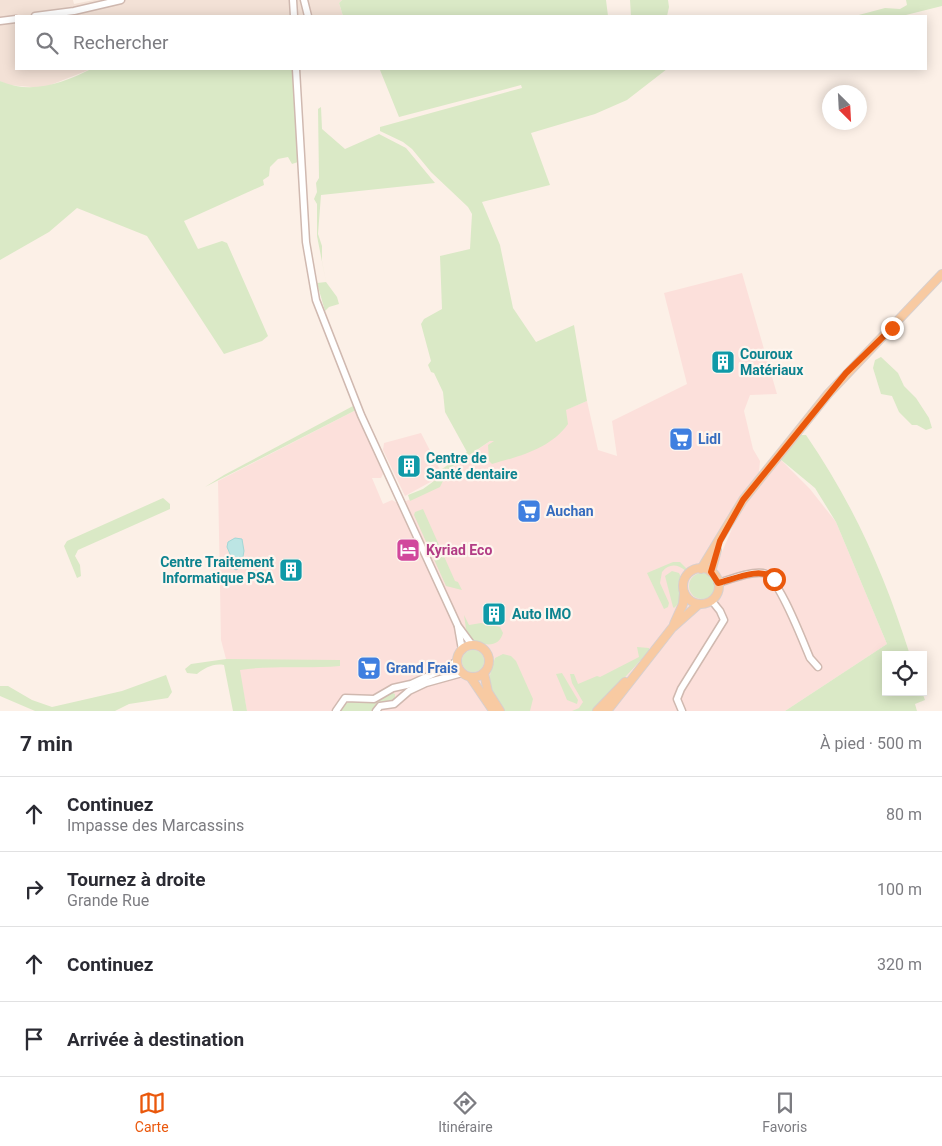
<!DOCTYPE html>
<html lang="fr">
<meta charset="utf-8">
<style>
body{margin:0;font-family:Roboto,sans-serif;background:#f2f2f3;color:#2b2b33}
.controls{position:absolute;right:15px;bottom:15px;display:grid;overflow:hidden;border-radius:0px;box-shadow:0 2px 12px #0003}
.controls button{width:45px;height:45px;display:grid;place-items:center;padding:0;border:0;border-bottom:1px solid #e1e1e2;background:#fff;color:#2b2b33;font:25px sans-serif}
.compass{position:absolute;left:822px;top:85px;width:45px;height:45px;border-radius:50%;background:#fff;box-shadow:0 2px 12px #0003;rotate:156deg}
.stop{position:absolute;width:15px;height:15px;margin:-11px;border:4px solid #ea580c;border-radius:50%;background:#fff}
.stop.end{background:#ea580c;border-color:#fff;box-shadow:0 1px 5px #0008}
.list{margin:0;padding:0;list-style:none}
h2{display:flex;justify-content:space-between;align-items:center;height:65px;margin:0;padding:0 20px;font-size:21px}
h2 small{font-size:16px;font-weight:400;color:#7c7c81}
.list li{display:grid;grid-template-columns:32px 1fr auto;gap:15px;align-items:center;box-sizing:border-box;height:75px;padding:0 20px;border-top:1px solid #e1e1e2}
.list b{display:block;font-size:19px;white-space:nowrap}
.list p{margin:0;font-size:16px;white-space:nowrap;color:#7c7c81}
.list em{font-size:16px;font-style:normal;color:#7c7c81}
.icon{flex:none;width:28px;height:28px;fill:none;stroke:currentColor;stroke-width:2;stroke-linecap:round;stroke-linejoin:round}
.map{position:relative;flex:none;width:942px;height:711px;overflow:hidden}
.search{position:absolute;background:#fff;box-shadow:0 2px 12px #0003;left:15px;right:15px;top:15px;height:55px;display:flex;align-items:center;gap:12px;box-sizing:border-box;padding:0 18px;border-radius:0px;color:#7c7c81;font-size:19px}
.sheet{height:365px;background:#fff}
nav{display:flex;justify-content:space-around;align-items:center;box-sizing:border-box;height:70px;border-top:1px solid #e1e1e2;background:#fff;font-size:14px;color:#7c7c81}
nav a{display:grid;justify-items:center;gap:2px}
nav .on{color:#ea580c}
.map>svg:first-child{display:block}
</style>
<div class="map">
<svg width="942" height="711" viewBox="0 0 942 711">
<rect width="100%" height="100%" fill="#fcf0e7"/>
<path fill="#f3e1d6" d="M0 0H73L74 4 94 0H342L339 3 343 16H16V69H91L43 88 8 85 0 81Z"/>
<path fill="#fce0db" d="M742 273 777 394 750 395 744 411 753 449 760 461 759 472 720 531 705 560 716 566 740 510 780 459 810 489 836 522 887 644 785 711H247L239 670 226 659 221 640 218 481 356 410 383 474 381 478H372L383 504 392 500 399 504 425 493 434 480 405 496 383 450 384 443 421 433 440 470 436 473 438 477 490 441 587 401 598 450 617 456 612 421 687 384 664 293Z"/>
<g fill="#dae9c6">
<path d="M342 0H606L608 16H343L339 3Z"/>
<path d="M630 0H668L669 7 667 16H631Z"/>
<path d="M906 0H942V6L902 16H855L885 8 900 9 907 5Z"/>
<path d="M91 69H292L298 162 292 164 288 157 278 159 270 167 269 176 263 180 264 185 184 221 198 249 222 241 227 243 268 336 262 341 224 354 147 236 77 208 49 232 0 260V81C31 95 63 83 91 69Z"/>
<path d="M377 69H667L627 100 595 114 531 133 550 185 482 202 500 245 513 308 536 342 574 325 587 401 566 410 568 424C550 449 520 456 492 464L489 461 488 445 494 441H490L437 477 436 473 467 452 445 412 443 392 434 373 431 372 428 365 431 361 421 324 424 319 442 309 440 256 470 249 472 214 468 207 431 172 412 149 403 142 380 131V127L522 88 521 85 399 117 380 70Z"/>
<path d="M321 107 322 129 345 149 379 134 406 148 435 183 321 195 318 234 322 246V261L326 282 337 297 339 304 329 307 325 311 317 283 326 282 317 236V204L314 199 317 192 316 183 319 178 318 109Z"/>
<path d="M881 357 898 373 904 386 916 398 929 418 932 428 926 430 917 425H912L899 412 892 396 881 394 873 368 875 360Z"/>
<path d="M353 406 356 410 205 487 224 475Z"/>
<path d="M801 435H806C854 505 884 573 910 655H886V692H922L925 700 915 704 917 711H785L887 644 836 522 815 488 780 459Z"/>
<path d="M441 476 444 479 440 487 410 501 408 495 423 489Z"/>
<path d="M163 498 170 504V509L78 550 75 556 80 565 81 576 77 578 64 546 67 541Z"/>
<path d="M423 509 455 581 458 582 462 590 446 586 414 515 415 512Z"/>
<path d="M673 562H680L687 569 686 571C678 564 669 563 662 572L660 583 669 603 668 607 664 609 647 573Z"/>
<path d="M672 571 679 573 682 579 681 601 674 608 673 607 665 576Z"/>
<circle cx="702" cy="586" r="13"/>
<path d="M464 615 469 625 481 623 500 627 503 633C498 649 484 645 471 640L466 629Z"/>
<path d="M637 647 649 648V651L594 711H572L579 708 583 702 572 683 570 674H574L578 684 597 676 600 677 639 657Z"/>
<circle cx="473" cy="661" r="11"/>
<path d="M503 654 511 656 516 661 533 699 530 711H504C485 691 487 682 495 658Z"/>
<path d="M226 659 340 660V666C306 669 273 665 240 670L247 711H233L224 665C213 663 205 668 197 674L187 673 185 669 191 664Z"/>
<path d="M562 673 578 700 577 704 567 700 556 674Z"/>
<path d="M166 675 172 692 168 698 129 704 115 711H35L0 696V686H8L32 700 52 707 122 691Z"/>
<path d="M391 692 395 694V700L380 702 372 711H339C349 694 362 706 378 701 384 700 386 695 391 692Z"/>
</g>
<path fill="#bce5e4" stroke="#a2d7d6" d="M235 538 242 539 244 551 241 567 236 570 229 566 230 554 227 547 228 542Z"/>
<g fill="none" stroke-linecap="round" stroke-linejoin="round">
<g stroke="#d0b9b0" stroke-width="9">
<g id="minor">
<path d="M293 0 294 16"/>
<path d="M304 0 308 16"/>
<path d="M35 16 74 11 121 0"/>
<path d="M0 21 16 19"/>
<path d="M296 69 306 242 316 300 361 415 458 626 472 645"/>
<path d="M718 583C731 579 751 571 763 573 778 575 803 642 810 658L818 667"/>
<path d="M458 627 462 650"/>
<path d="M336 711 345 698 374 699 393 688 411 684 448 667 457 661"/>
<path d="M376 711 380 706 394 704 409 691 426 683 462 673"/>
<path d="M682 711 677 699 681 689 724 620 720 611 712 601"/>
</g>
</g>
<g stroke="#d8cfcd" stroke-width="10">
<g id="major">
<circle cx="701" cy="586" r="18"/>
<path d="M701 569 743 500 828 394 942 274"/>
<path d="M711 572 717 550"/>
<path d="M674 624 683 604 684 593"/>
<circle cx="473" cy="661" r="16"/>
<path d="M484 673 488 692 500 711"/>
<path d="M471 678 492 709"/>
<path d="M597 711 625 682"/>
<path d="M607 711 672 628 699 604"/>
</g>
</g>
<use href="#minor" stroke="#fff" stroke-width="6"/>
<use href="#major" stroke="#f8caa2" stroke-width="8"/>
</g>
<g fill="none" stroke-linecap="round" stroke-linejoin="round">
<path stroke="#ea580c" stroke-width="6" d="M774 579C762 566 734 579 718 583L711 572 720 541 743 500 846 373 892 328"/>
</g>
<defs>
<g id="building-square" transform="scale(1.25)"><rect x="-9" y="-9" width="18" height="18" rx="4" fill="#0f9aa8" stroke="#fef5ee"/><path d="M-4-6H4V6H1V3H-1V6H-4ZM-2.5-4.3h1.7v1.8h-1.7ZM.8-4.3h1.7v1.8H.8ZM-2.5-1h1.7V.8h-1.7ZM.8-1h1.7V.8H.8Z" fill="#fff"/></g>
<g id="supermarket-square" transform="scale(1.25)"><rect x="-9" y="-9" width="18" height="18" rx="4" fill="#3f7fe0" stroke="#fef5ee"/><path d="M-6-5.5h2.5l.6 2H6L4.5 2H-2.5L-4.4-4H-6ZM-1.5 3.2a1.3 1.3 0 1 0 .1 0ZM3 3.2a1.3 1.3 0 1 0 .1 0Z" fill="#fff"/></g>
<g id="hotel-square" transform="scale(1.25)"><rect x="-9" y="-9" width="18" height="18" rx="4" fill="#d1479c" stroke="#fef5ee"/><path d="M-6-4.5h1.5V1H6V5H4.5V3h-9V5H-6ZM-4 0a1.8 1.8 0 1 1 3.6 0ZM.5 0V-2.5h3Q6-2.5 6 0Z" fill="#fff"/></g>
</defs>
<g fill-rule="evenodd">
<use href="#building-square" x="723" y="362"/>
<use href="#supermarket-square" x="681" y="439"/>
<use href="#building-square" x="409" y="466"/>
<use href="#supermarket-square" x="529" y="511"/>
<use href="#hotel-square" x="408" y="550"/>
<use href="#building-square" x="291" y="570"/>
<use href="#building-square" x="494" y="614"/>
<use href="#supermarket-square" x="369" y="668"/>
</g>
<g text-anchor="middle" stroke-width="4.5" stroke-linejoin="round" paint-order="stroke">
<g font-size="14" font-weight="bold" fill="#0d838f" stroke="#fef5ee" text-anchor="start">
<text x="740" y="359">Couroux<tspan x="740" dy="16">Matériaux</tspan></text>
<text x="426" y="463">Centre de<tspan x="426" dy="16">Santé dentaire</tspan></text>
<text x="274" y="567" text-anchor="end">Centre Traitement<tspan x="274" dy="16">Informatique PSA</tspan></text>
<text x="512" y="619">Auto IMO</text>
</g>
<g font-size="14" font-weight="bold" fill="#366cbe" stroke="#fef5ee" text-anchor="start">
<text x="698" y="444">Lidl</text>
<text x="546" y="516">Auchan</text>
<text x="386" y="673">Grand Frais</text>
</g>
<g font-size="14" font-weight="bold" fill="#b23c85" stroke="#fef5ee" text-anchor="start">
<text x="426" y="555">Kyriad Eco</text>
</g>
</g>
</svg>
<div class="controls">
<button><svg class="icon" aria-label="locate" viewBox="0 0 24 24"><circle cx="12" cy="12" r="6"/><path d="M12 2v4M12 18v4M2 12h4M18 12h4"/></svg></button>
</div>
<svg class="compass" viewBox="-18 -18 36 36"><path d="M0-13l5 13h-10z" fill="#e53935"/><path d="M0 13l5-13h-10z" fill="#7c7c81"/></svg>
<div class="stop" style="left:774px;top:579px"></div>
<div class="stop end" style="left:892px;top:328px"></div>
<div class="search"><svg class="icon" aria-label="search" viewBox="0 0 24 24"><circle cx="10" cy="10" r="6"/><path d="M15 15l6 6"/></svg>Rechercher</div>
</div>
<section class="sheet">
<h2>7 min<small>À pied · 500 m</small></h2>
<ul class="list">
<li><svg class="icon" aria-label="ahead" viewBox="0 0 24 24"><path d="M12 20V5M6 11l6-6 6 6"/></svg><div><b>Continuez</b><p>Impasse des Marcassins</p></div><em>80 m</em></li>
<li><svg class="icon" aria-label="right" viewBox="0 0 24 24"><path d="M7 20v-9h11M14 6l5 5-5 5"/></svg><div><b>Tournez à droite</b><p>Grande Rue</p></div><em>100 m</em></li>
<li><svg class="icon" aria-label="ahead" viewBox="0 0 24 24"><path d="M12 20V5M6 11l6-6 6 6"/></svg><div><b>Continuez</b></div><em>320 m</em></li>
<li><svg class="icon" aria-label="arrive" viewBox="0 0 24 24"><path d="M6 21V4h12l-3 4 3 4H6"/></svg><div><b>Arrivée à destination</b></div></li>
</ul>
</section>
<nav>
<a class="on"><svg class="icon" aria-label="map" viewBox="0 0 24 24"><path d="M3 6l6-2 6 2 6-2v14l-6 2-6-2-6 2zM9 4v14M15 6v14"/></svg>Carte</a>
<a><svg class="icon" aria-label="directions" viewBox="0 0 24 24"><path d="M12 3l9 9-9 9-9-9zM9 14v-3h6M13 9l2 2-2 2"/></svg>Itinéraire</a>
<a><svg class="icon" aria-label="saved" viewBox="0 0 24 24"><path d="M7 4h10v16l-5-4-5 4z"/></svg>Favoris</a>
</nav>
